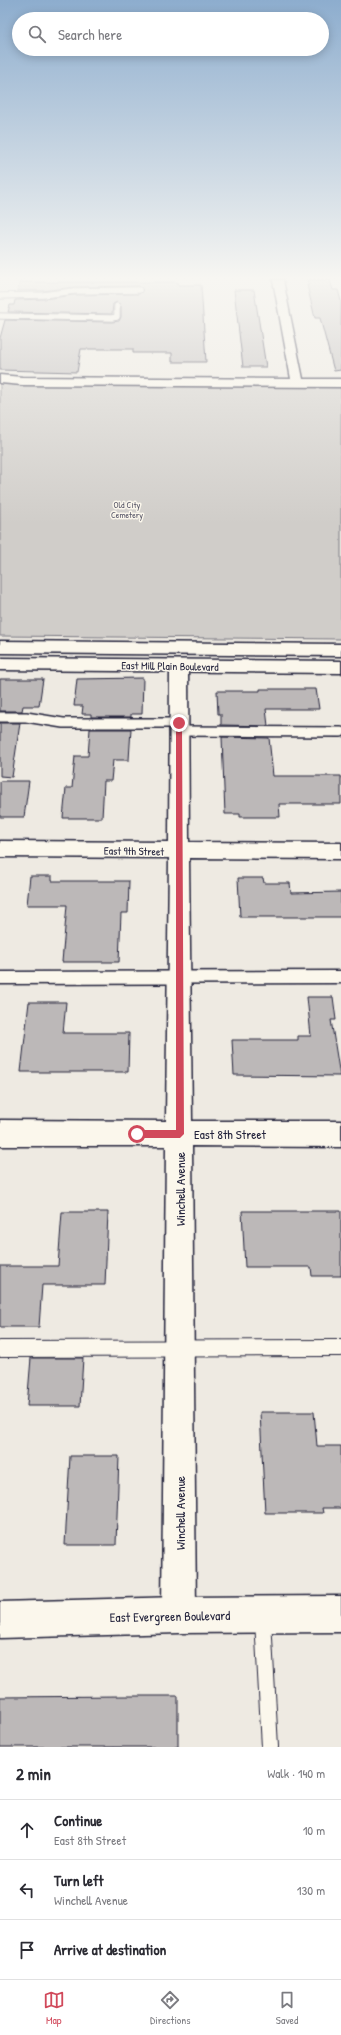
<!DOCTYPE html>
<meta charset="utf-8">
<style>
body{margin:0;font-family:"Patrick Hand",sans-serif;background:#f2f2f3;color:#2b2b33}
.stop{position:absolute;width:12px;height:12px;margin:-9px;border:3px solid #d1495b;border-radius:50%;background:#fff}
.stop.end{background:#d1495b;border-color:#fff;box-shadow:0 1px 4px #0008}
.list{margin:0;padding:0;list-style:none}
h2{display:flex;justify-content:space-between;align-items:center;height:52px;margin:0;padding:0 16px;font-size:17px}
h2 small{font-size:13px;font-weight:400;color:#7c7c81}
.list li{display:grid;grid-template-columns:26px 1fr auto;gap:12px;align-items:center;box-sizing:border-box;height:60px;padding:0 16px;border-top:1px solid #e1e1e2}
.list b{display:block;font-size:15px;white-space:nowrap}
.list p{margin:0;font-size:13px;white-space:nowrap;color:#7c7c81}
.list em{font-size:13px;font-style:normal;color:#7c7c81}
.icon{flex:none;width:22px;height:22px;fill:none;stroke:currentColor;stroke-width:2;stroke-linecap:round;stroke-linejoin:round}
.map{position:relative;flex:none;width:341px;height:1747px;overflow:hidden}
.search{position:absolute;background:#fff;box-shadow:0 2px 10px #0003;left:12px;right:12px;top:12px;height:44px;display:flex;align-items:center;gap:10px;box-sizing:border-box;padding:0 14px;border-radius:22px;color:#7c7c81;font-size:15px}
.sheet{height:232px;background:#fff}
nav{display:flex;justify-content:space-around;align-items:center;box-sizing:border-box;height:56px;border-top:1px solid #e1e1e2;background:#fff;font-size:11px;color:#7c7c81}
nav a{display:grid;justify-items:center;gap:2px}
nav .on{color:#d1495b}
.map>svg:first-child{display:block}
</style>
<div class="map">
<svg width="341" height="1747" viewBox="0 0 341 1747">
<rect width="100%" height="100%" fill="#eeeae2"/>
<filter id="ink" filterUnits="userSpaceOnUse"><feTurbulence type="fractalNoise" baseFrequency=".025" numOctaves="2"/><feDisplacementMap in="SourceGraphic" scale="8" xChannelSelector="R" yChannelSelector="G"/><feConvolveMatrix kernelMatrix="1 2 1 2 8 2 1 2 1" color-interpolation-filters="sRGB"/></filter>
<g filter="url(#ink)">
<path fill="#d0cdc9" stroke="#797882" d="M0 383 341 386V639L0 636Z"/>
<g fill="#bcb8b8" stroke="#22223b">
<path d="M307 280H330L333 290H338L341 301V370L334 371 320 318H315L307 285H309Z"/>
<path d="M20 282H178V285H201L206 362H172V353H133V349H81L77 372 0 370V338L5 320 112 322 119 321 121 317V306L117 302 113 304 112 314 8 312 10 305H14L15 300 44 299 74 295 139 294 143 290 139 286 74 287 43 291H17Z"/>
<path d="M234 290H254L266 367H243Z"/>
<path d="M143 678 142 714H131V717H91V714H82L83 706H74L77 679Z"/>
<path d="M0 679H43L39 706H23L22 711H0Z"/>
<path d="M260 689H316L319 709H266L268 726 221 725V714H218L217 691H260Z"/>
<path d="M0 723H20L12 777 0 776Z"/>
<path d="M90 729H131L129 760H113L111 781H104L102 818H63L66 788H72L75 756H88Z"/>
<path d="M222 737 269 738 273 776H341V804H279L280 817H240V814H225Z"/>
<path d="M0 781H29L24 817H0Z"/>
<path d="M30 876H52V881H129L128 913H121L119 962H62L67 905H27Z"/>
<path d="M238 878H263L264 883H290L291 893 341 892V917H240Z"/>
<path d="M307 997H333L336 1020H331L340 1076 234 1075 232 1040H298V1036H311Z"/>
<path d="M29 1002H66L63 1033H129L128 1072H21Z"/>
<path d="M242 1211H341V1276H312L311 1267H245Z"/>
<path d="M62 1212H108L105 1285H42L39 1327H0V1266H58Z"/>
<path d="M31 1358H83L80 1406H27Z"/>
<path d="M260 1412H314L317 1446H341V1508H322L323 1513H265Z"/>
<path d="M70 1456H119L116 1545H65Z"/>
<path d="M123 1696H178V1747H0V1697Z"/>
</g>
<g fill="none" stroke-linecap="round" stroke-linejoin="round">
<g stroke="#22223b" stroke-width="7">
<g id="lane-far3">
<path d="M0 296 43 295 74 291 139 290"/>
<path d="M0 316 112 318 117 317V306"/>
</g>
</g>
<g stroke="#22223b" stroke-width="12">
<g id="lane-far2">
<path d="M0 717H26L63 723H179"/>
<path d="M179 731 341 732"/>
</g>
</g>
<g stroke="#22223b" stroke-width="15">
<path id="lane-far1" d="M0 978 341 977"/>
</g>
<g stroke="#22223b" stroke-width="18">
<g id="lane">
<path d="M0 1349 341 1348"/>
<path d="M263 1620 270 1747"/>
</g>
</g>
<g stroke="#22223b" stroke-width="3">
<g id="street">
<path d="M273 280H283L303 379H341V387L22 385 0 383V375L22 377 291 379Z"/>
<path d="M179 660 185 662 188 666 189 842 341 843V859L189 858 192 1121H341V1147L192 1146 196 1615 191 1627 179 1632 167 1627 162 1615 166 1146H0V1120L166 1121 169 858 0 857V841L169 842 170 666 173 662Z"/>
</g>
</g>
<g stroke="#22223b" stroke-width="3">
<g id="secondary">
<path d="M0 641 341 644V656L0 653Z"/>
<path d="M0 658 341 661V673L0 670Z"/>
<path d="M341 1596V1632L179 1633 0 1638V1602L179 1597Z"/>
</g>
</g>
<use href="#lane-far3" stroke="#fbf7ec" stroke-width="5.5"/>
<use href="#lane-far2" stroke="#fbf7ec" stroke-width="9"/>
<use href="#lane-far1" stroke="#fbf7ec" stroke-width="12"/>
<use href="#lane" stroke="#fbf7ec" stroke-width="16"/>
<use href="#street" fill="#fbf7ec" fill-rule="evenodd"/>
<use href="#secondary" fill="#fbf7ec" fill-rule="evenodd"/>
</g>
</g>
<linearGradient id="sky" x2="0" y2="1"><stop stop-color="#8dadce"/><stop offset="0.53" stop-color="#f7f6f2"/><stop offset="1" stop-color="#f7f6f2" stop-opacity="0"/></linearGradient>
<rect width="341" height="524" fill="url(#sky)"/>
<path fill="#d1495b" d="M179 721 182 723 184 1134 180 1138H137L133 1134 137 1130H176V723Z"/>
<g text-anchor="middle" stroke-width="3" stroke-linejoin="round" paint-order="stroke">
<g font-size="9" fill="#565566" stroke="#fbf7ec">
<text x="127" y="508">Old City<tspan x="127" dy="10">Cemetery</tspan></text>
</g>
<g font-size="11" fill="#22223b" stroke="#fbf7ec">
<text transform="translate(170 666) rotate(1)" y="4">East Mill Plain Boulevard</text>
<text transform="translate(134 851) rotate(1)" y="4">East 9th Street</text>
</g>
<g font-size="13" fill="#22223b" stroke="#fbf7ec">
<text x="230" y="1139">East 8th Street</text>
<text transform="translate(180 1189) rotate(-90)" y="5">Winchell Avenue</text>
<text transform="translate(180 1513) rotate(-90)" y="5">Winchell Avenue</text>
<text transform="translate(170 1616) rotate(-1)" y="5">East Evergreen Boulevard</text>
</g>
</g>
</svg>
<div class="stop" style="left:137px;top:1134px"></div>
<div class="stop end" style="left:179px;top:723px"></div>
<div class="search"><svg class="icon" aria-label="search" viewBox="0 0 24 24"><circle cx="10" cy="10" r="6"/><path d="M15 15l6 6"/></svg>Search here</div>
</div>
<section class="sheet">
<h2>2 min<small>Walk · 140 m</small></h2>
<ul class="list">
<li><svg class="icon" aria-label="ahead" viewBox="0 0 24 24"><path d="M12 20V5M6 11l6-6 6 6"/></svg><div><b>Continue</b><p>East 8th Street</p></div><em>10 m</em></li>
<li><svg class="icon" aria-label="left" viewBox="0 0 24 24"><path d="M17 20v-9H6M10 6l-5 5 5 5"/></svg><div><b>Turn left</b><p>Winchell Avenue</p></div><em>130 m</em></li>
<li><svg class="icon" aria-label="arrive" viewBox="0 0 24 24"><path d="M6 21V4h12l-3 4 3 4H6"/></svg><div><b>Arrive at destination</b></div></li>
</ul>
</section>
<nav>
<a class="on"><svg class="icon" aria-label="map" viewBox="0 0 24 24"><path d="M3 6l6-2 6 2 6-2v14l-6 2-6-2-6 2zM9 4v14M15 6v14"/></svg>Map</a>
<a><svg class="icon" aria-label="directions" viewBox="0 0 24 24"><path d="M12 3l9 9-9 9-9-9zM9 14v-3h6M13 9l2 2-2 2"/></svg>Directions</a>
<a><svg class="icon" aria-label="saved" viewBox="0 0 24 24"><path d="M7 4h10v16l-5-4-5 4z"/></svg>Saved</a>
</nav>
